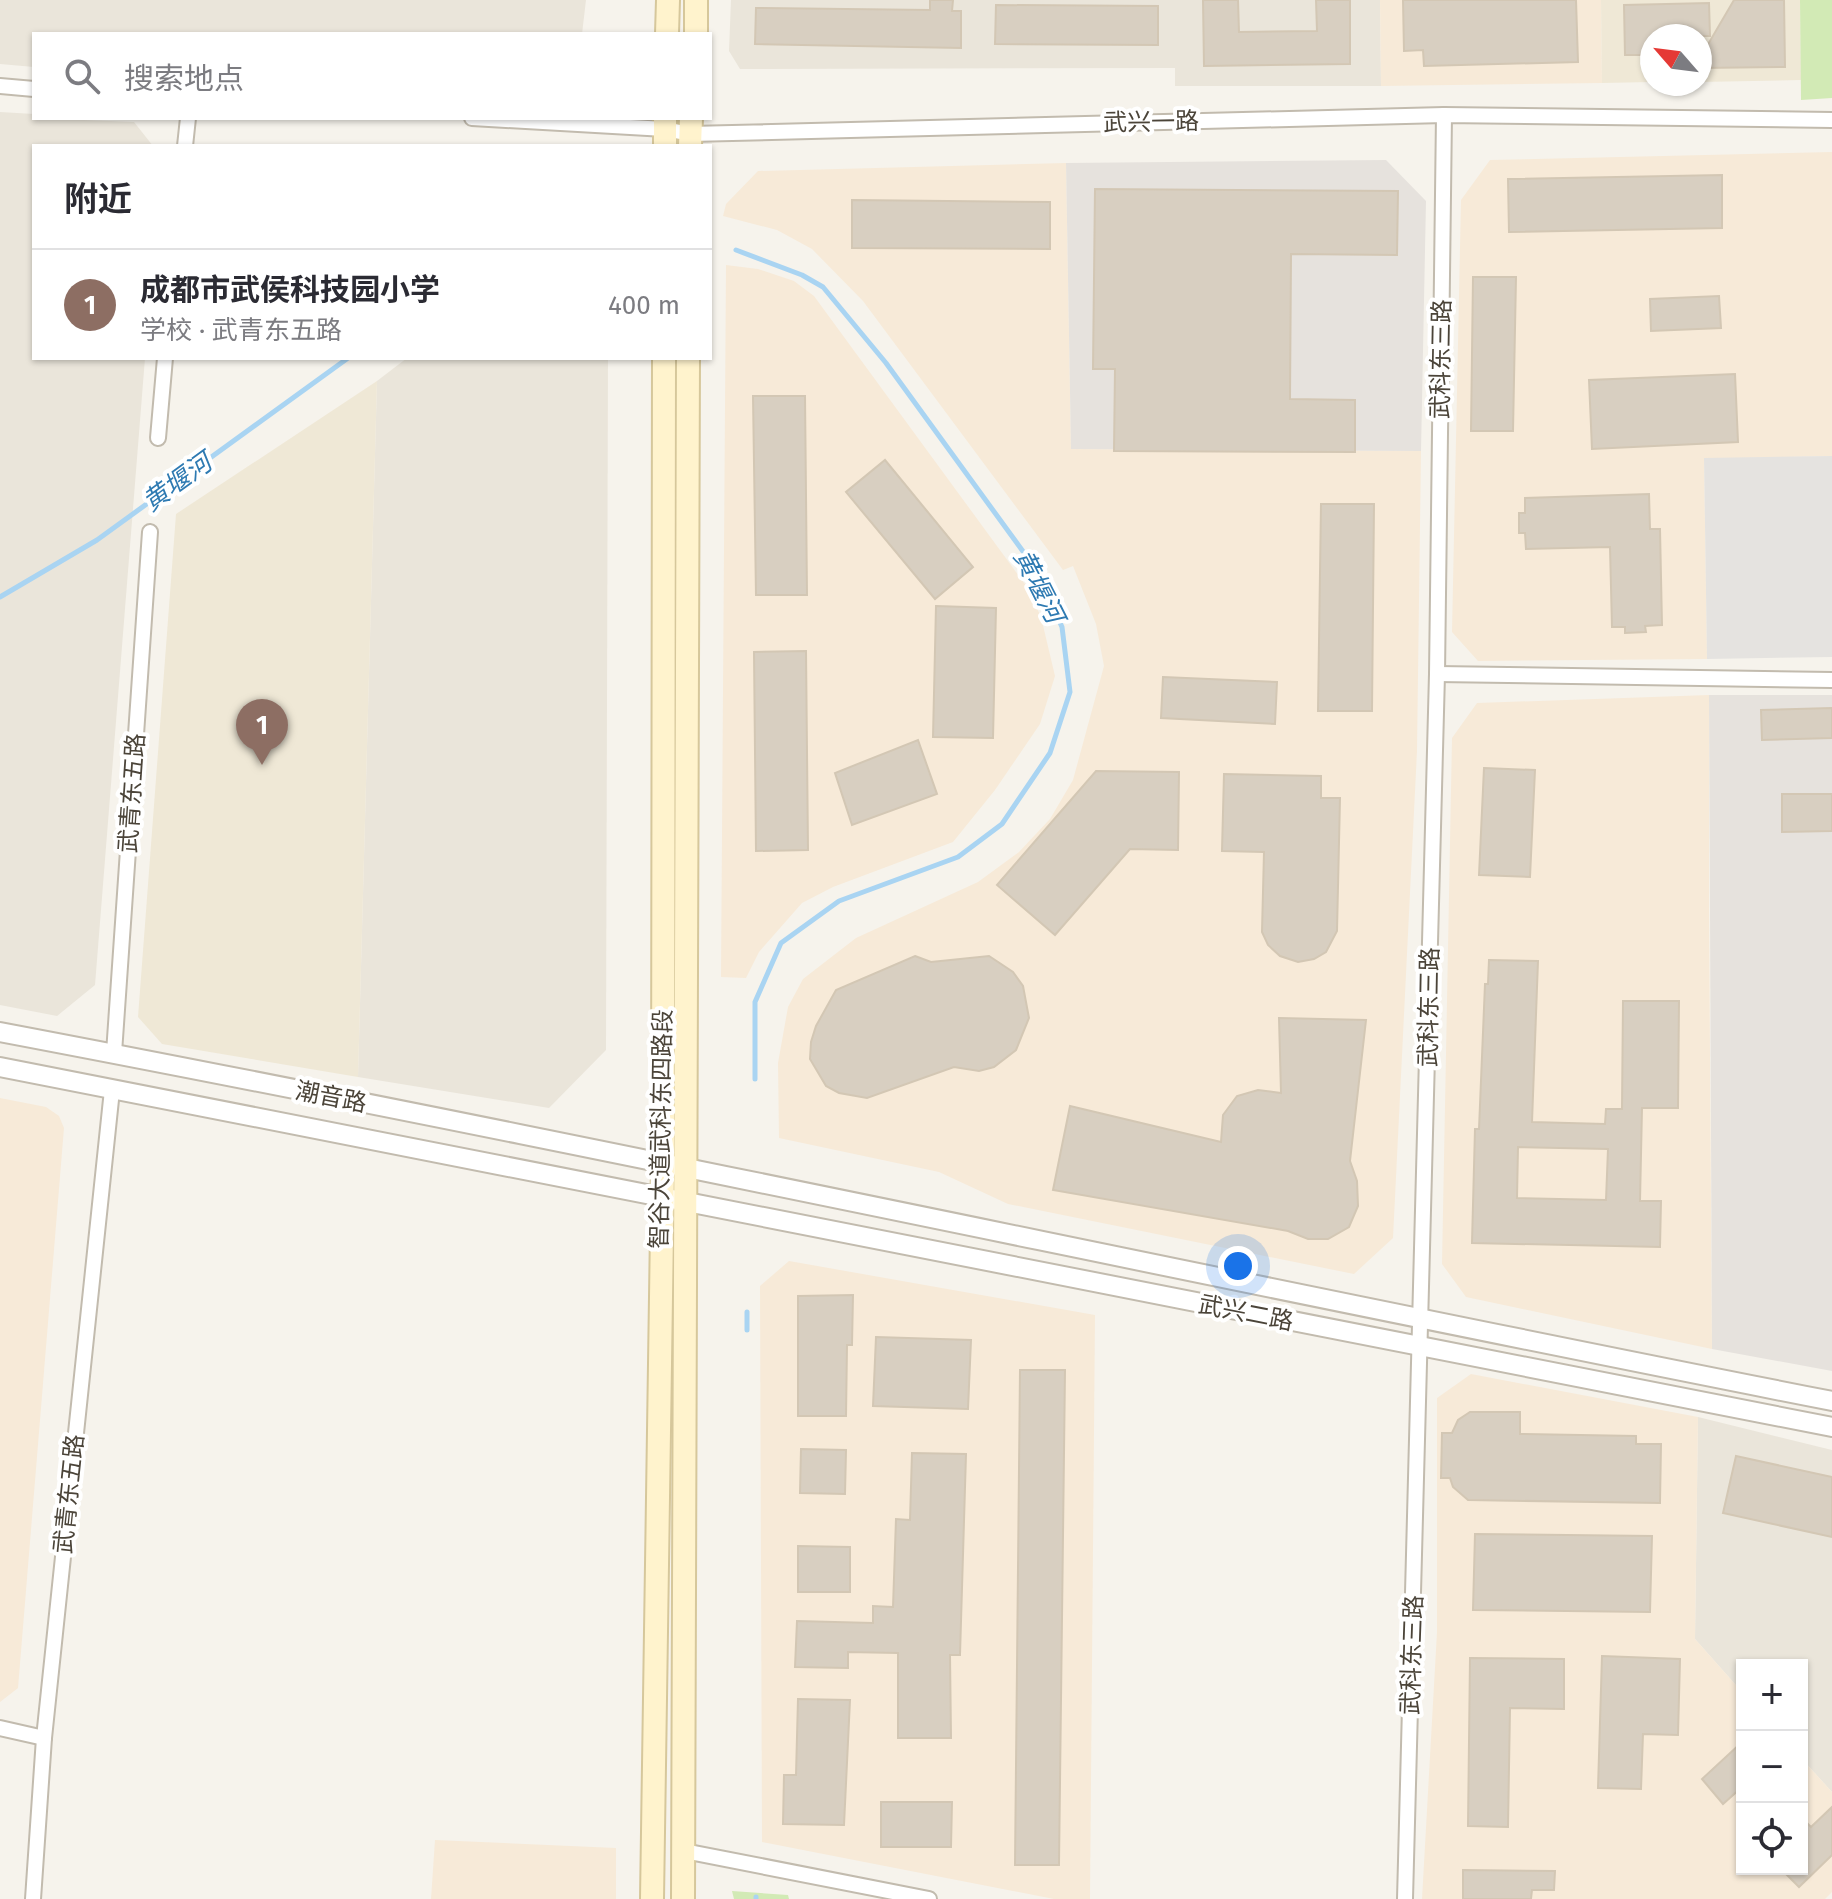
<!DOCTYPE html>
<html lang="zh">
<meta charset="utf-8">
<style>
body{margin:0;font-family:"Fira Sans","Noto Sans SC",sans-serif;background:#f2f2f3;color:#2b2b33}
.controls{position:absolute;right:24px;bottom:24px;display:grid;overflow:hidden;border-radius:0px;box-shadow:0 2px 6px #0004}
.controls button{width:72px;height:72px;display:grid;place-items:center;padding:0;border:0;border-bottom:2px solid #e1e1e2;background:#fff;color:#2b2b33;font:40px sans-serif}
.compass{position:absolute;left:1640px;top:24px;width:72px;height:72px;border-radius:50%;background:#fff;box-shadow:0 2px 6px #0004;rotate:298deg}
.you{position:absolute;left:1238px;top:1266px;width:28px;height:28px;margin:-20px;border:6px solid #fff;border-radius:50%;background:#1a73e8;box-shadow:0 0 0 12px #1a73e833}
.badge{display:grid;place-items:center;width:52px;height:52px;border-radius:50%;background:#fc3f1d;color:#fff;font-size:26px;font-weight:700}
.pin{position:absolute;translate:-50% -66px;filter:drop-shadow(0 2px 4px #0008)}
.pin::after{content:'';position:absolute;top:42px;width:28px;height:24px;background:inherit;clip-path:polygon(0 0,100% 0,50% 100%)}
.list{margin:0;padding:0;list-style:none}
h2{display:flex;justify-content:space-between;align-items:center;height:104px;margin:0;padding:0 32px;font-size:34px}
h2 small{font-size:26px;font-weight:400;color:#7c7c81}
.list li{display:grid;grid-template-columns:52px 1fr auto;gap:24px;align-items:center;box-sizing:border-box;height:112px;padding:0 32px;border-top:2px solid #e1e1e2}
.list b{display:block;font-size:30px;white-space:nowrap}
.list p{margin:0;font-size:26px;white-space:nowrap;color:#7c7c81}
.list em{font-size:26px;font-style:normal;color:#7c7c81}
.icon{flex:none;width:44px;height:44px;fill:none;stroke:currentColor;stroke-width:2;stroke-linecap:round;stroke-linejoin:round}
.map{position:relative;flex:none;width:1832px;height:1899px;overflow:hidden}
.search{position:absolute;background:#fff;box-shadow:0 2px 6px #0004;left:32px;top:32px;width:680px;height:88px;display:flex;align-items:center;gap:20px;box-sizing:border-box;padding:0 28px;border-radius:0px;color:#7c7c81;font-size:30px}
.panel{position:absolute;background:#fff;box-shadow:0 2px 6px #0004;left:32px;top:144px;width:680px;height:216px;border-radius:0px}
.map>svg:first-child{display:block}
</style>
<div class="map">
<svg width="1832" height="1899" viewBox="0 0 1832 1899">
<rect width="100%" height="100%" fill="#f6f3ec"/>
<g fill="#eae5da">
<path d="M0 0H586L582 34H34V67L0 64Z"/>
<path d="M731 0H1380L1381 86H1175V68L740 69 729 51Z"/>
<path d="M0 112 34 114V118L134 122 153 146H34V358H145L95 985 57 1016 0 1005Z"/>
<path d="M407 358H608L606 1050 549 1108 358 1077 377 381Z"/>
<path d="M1698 1417 1832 1450V1792L1802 1759V1665H1742V1692L1695 1639Z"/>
</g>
<g fill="#f7ead8">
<path d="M1380 0H1601L1602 83 1381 86Z"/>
<path d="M1832 152V456L1704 459 1707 659 1478 661 1452 632 1461 200 1490 160Z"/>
<path d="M1066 163 1071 449 1421 451 1417 751 1393 1238 1354 1274 1008 1204 939 1172 779 1138 778 1063 788 1007 803 979 856 938 978 882 1019 852 1050 819 1073 780 1104 666 1096 624 1073 566 1063 570 863 301 812 249 777 230 723 216 726 204 758 171Z"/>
<path d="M726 265 758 269 794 281 814 296 1027 587 1041 617 1055 676 1040 724 995 790 953 842 833 887 802 903 759 952 746 978 721 977Z"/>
<path d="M1709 695V908L1712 1349 1466 1297 1442 1264 1452 738 1477 703Z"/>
<path d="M0 1098 46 1107 59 1116 64 1128 18 1688 0 1702Z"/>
<path d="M789 1261 1095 1315 1090 1899H1054L762 1842 760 1286Z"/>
<path d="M1471 1374 1698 1417 1695 1639 1742 1692V1869H1802V1759L1832 1792V1892L1825 1899H1422L1437 1632V1398Z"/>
<path d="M435 1840 616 1848V1899H431Z"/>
</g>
<g fill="#e6e2dd">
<path d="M1386 160 1426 201 1421 451 1071 449 1066 163Z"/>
<path d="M1709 695H1832V1371L1712 1349Z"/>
</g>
<g fill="#efe8d6">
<path d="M1601 0H1800L1801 80 1700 82V36H1652V82L1602 83Z"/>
<path d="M377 381 358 1077 162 1044 138 1017 176 514Z"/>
</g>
<g fill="#d2eab5">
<path d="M1800 0H1832V98L1801 100Z"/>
<path d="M732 1891 788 1895 789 1899H734Z"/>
</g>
<path fill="#e5e3e0" d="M1832 456V657L1707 659 1704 458Z"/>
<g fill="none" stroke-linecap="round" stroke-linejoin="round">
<g stroke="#a9d4f2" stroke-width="5">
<path d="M736 250 802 275 823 287 886 363 1035 568 1062 627 1070 692 1050 753 1002 824 958 857 839 901 781 943 755 1002V1079"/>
<path d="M0 597 97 540 348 358"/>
<path d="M747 1312V1330"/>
<path d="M756 1897V1899"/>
</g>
</g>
<g fill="#d8cfc1" stroke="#d3c7b4" stroke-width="2" fill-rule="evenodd">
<path d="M930 0H953L952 11H961V48L755 44 756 8 930 10Z"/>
<path d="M1203 0H1238L1239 32 1317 31 1316 0H1350V64L1204 66Z"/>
<path d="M1403 0H1576L1578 62 1424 66 1423 50 1404 51Z"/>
<path d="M1734 0H1784L1785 67 1700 68V58Z"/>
<path d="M1709 3 1710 36H1652V55H1625L1624 5Z"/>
<path d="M996 5 1158 6V45L995 44Z"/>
<path d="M1722 175V228L1509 232 1508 179Z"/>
<path d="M1095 189 1398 191 1397 255 1291 254 1290 399 1355 400V452L1114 451 1115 369H1093Z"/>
<path d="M852 200 1050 202V249L852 248Z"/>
<path d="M1473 277H1516L1513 431H1471Z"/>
<path d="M1719 296 1721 328 1651 331 1650 299Z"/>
<path d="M1735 374 1738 442 1592 449 1589 380Z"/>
<path d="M753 396H805L807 595H756Z"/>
<path d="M885 460 973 567 935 599 846 492Z"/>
<path d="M1649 494 1650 529H1660L1662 625 1645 626 1646 632 1625 633V627H1612L1610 547 1526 549 1525 533H1519V513H1525V498Z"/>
<path d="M1321 504H1374L1372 711H1318Z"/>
<path d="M936 606 996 608 993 738 933 737Z"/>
<path d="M806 651 808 850 756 851 754 652Z"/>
<path d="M1163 677 1277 682 1275 724 1161 718Z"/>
<path d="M1832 708V738L1762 740 1761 710Z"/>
<path d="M918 740 937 794 852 825 835 773Z"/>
<path d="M1484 768 1535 770 1530 877 1479 875Z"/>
<path d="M1096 771 1179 772 1178 850 1130 849 1055 935 997 885Z"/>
<path d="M1224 774 1321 776V798H1340L1337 931 1326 952 1314 959 1298 962 1280 956 1268 945 1262 932 1264 852 1222 851Z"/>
<path d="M1782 794H1832V831L1782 832Z"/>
<path d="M915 956 931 962 989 956 1013 972 1023 986 1029 1018 1016 1050 994 1067 979 1071 954 1067 867 1098 839 1093 826 1086 810 1059 811 1042 816 1026 836 990Z"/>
<path d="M1489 960 1538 961 1532 1122 1605 1124 1606 1109H1622L1623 1001H1679L1678 1108H1642L1640 1201H1661L1660 1247 1472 1243 1475 1129H1479L1485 984H1488ZM1518 1147 1608 1149 1606 1200 1517 1198Z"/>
<path d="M1279 1018 1366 1020 1350 1161 1357 1181 1358 1206 1349 1227 1328 1239H1308L1288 1231 1053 1190 1070 1106 1221 1142 1223 1115 1237 1096 1258 1090 1281 1093Z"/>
<path d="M853 1295 852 1345H847L846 1416H798V1296Z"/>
<path d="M876 1337 971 1340 968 1409 873 1406Z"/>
<path d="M1020 1370H1065L1059 1865H1015Z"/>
<path d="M1470 1412H1520V1434L1636 1436V1444H1661L1660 1503 1468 1500 1453 1487 1450 1478H1441L1442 1433H1452L1458 1420Z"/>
<path d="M801 1449 846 1450 845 1494 800 1493Z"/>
<path d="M912 1453 966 1454 960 1655H950L951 1738H898V1653L848 1652V1668L795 1667 797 1621 873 1623V1606L893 1607 896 1519 910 1520Z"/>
<path d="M1736 1456 1832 1477V1537L1723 1513Z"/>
<path d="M1475 1534 1652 1536 1650 1612 1473 1610Z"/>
<path d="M798 1546 850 1547V1592H798Z"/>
<path d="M1602 1656 1680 1659 1678 1735 1643 1734 1641 1789 1598 1788Z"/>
<path d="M1470 1658 1564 1659V1709L1510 1708 1508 1827 1468 1826Z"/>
<path d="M798 1699 850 1700 844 1825 783 1824 784 1775H796Z"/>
<path d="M1742 1742V1787L1723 1804 1702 1779Z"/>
<path d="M881 1802H952L951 1847H881Z"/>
<path d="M1832 1807V1855L1799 1887 1781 1869H1802V1818L1811 1827Z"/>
<path d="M1463 1870 1555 1871 1554 1890H1532L1531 1899H1463Z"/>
</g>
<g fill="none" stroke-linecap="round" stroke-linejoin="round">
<g stroke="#c2bbae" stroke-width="18">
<g id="minor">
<path d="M0 86 34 89"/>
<path d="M472 118 665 129 690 134 1444 115 1832 120"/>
<path d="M185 146 188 118"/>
<path d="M158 438 165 358"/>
<path d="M1437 674 1832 680"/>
<path d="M114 1053 150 532"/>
<path d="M0 1728 44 1738"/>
<path d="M684 1851 929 1899"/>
<path d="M33 1899 44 1738 112 1090"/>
<path d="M1405 1899 1437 674 1444 115"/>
</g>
</g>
<g stroke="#c2bbae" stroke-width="22">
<g id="tertiary">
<path d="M0 1032C612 1148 1221 1281 1832 1401"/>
<path d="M0 1067 1832 1427"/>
</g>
</g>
<g stroke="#d6c79b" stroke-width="26">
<g id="secondary">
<path d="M696 0V34"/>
<path d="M667 34 668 0"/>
<path d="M665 146V118"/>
<path d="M690 146 691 118"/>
<path d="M652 1899 663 1163 664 358"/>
<path d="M683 1899 688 358"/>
</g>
</g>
<use href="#minor" stroke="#fff" stroke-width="14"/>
<use href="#tertiary" stroke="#fff" stroke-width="18"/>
<use href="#secondary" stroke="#fff3cd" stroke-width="22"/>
</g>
<g text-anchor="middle" stroke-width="8" stroke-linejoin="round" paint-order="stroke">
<g font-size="24" fill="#4b4439" stroke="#fff">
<text transform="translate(1151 122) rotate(-1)" y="8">武兴一路</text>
<text transform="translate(1441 359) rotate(-89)" y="8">武科东三路</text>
<text transform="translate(132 793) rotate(-86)" y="8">武青东五路</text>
<text transform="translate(1429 1007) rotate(-89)" y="8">武科东三路</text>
<text transform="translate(331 1097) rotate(11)" y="8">潮音路</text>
<text transform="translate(661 1129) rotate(-89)" y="8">智谷大道武科东四路段</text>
<text transform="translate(1246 1313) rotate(11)" y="8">武兴二路</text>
<text transform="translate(69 1494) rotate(-84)" y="8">武青东五路</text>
<text transform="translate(1412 1655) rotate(-88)" y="8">武科东三路</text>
</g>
<g font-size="26" font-style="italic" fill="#2e7ab2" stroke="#fff">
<text transform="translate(177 482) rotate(-36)" y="9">黄堰河</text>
<text transform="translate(1039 586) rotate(63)" y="9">黄堰河</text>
</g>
</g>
</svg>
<div class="controls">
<button>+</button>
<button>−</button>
<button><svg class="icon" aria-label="locate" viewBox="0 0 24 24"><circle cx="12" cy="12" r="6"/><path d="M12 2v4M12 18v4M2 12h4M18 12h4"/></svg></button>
</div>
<svg class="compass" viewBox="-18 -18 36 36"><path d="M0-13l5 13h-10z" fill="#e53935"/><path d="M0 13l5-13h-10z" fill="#7c7c81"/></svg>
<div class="you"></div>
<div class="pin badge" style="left:262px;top:765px;background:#8d6e63">1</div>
<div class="search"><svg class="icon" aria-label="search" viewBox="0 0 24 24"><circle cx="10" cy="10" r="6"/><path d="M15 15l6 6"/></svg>搜索地点</div>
<section class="panel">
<h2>附近<small></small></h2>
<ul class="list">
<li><span class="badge" style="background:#8d6e63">1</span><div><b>成都市武侯科技园小学</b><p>学校 · 武青东五路</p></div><em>400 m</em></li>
</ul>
</section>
</div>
